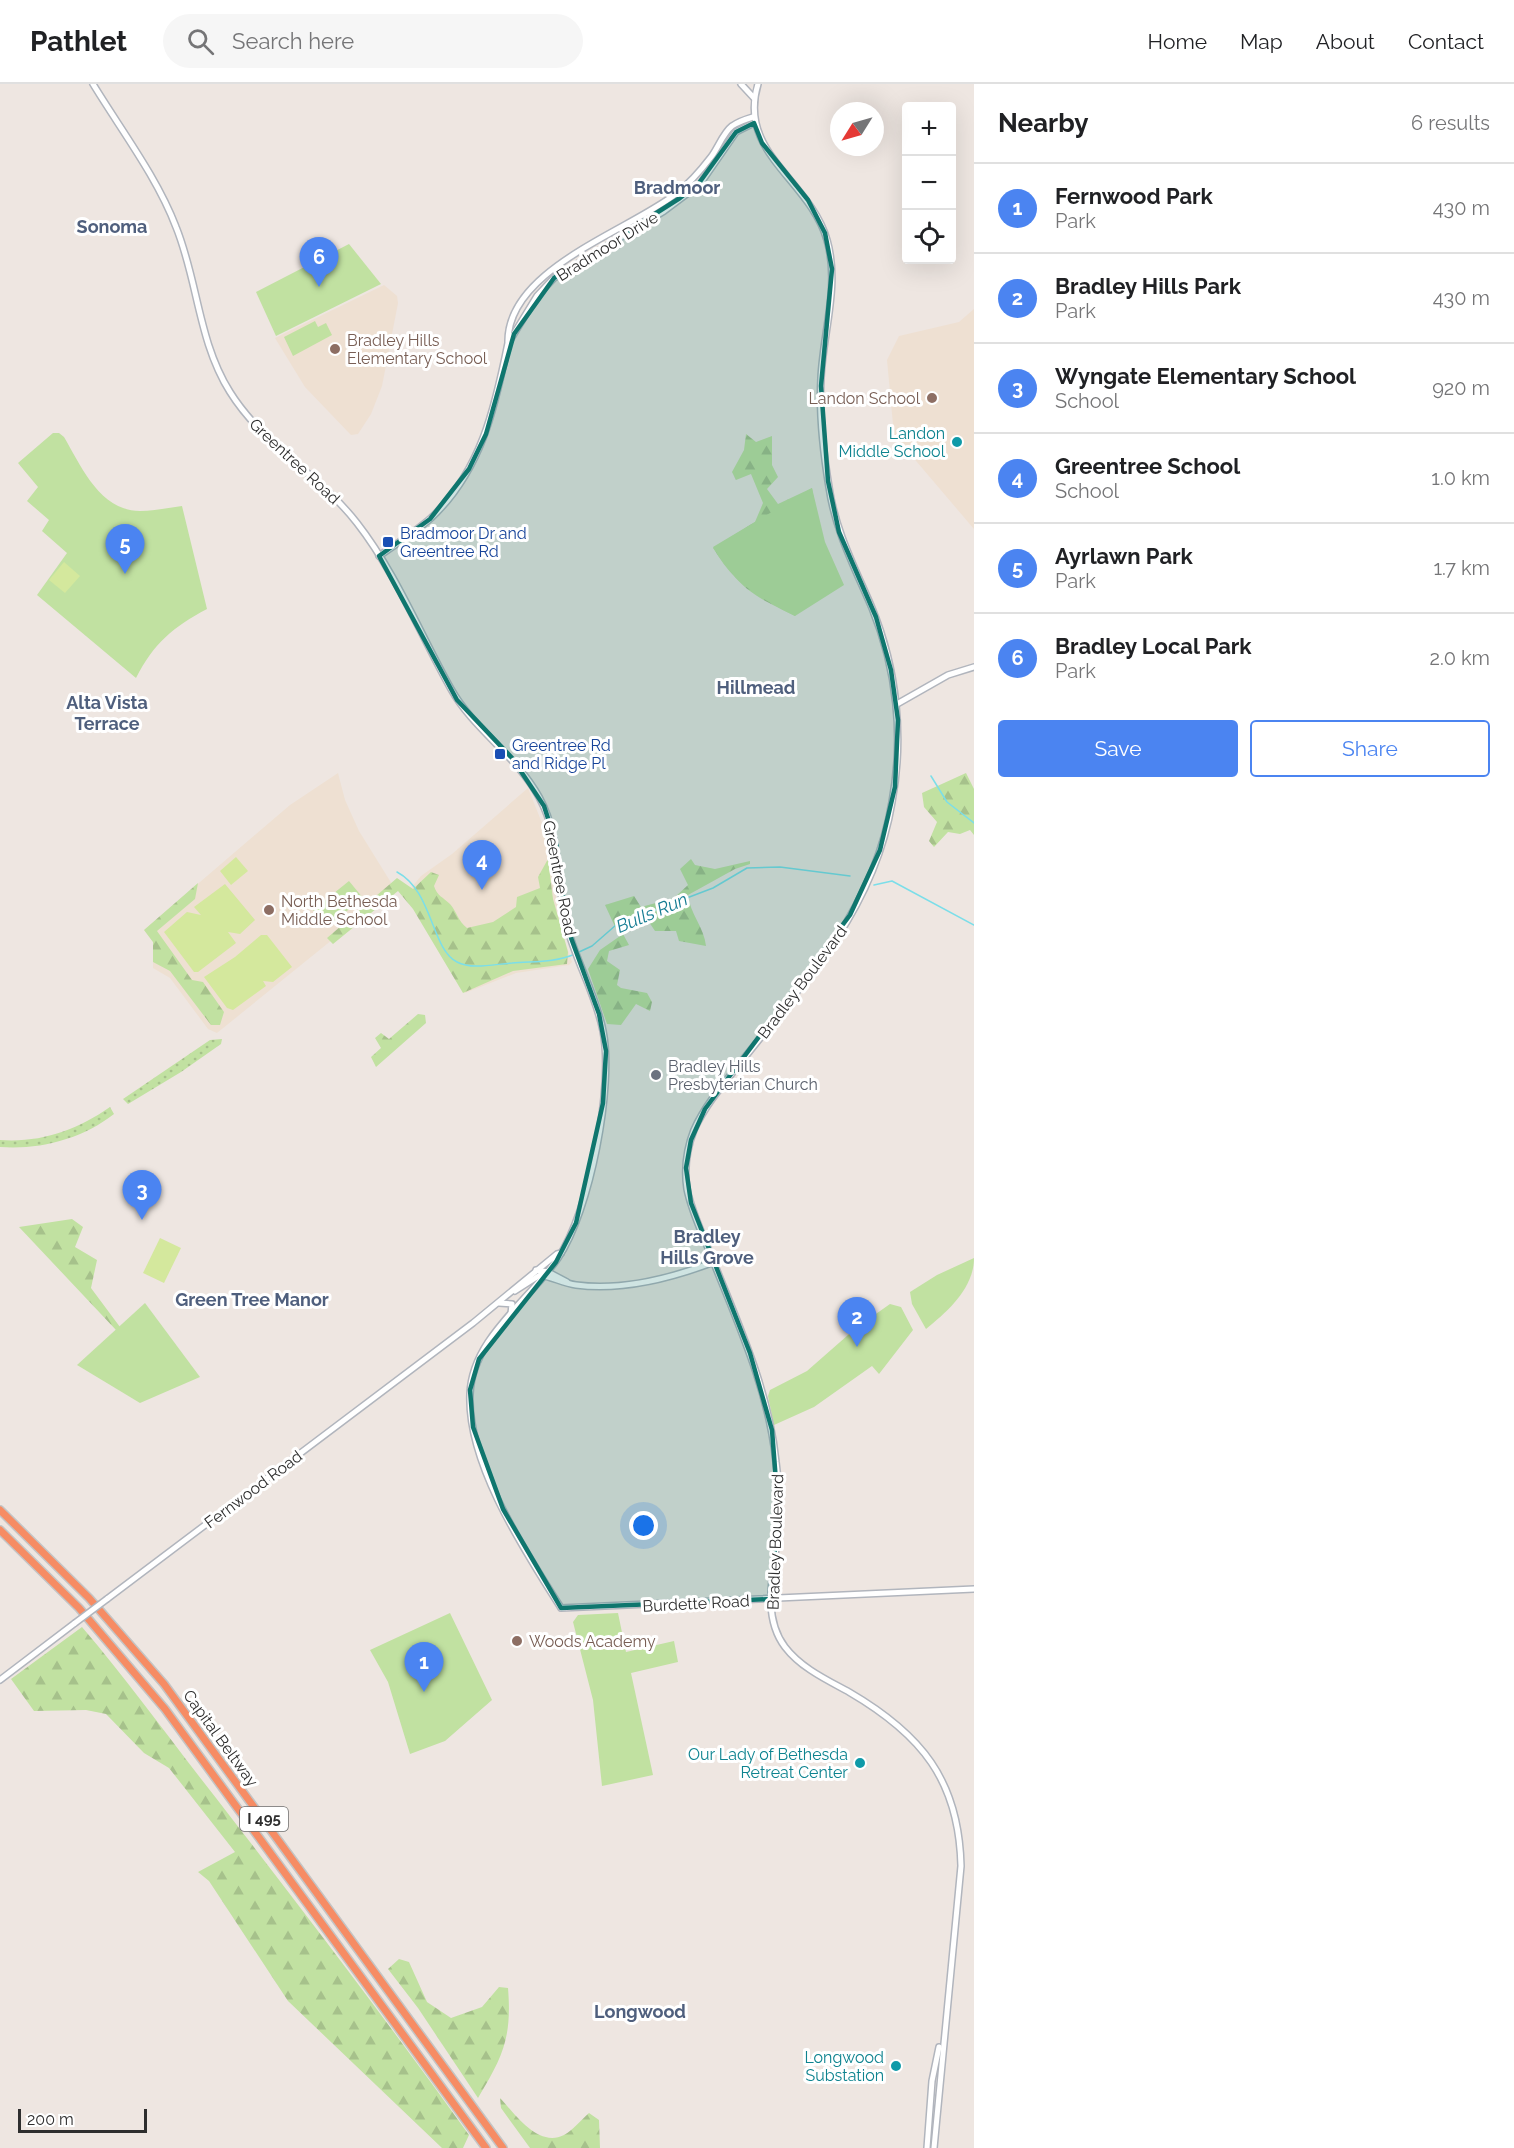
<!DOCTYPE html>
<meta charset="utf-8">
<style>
body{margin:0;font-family:Raleway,sans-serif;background:#f6f6f6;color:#202124}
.controls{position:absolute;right:18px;top:18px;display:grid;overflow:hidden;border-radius:6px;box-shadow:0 6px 24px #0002}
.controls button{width:54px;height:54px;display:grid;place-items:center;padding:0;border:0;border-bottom:2px solid #e0e0e0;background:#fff;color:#202124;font:30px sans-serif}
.compass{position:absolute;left:830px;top:18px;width:54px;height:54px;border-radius:50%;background:#fff;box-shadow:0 6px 24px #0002;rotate:233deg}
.scale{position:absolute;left:18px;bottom:15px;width:129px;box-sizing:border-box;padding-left:6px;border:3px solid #2e2e2e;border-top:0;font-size:16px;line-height:21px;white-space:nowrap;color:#2e2e2e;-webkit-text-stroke:4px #fff;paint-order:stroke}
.you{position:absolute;left:644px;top:1442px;width:21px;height:21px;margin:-15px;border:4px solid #fff;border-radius:50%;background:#1a73e8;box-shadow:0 0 0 9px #1a73e833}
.badge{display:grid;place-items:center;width:39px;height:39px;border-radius:50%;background:#4b84f1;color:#fff;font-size:20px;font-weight:700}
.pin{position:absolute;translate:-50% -50px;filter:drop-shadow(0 2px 3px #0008)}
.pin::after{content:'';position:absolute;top:32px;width:21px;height:18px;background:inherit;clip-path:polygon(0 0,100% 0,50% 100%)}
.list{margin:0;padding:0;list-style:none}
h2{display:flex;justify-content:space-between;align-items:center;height:78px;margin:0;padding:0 24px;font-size:26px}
h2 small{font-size:20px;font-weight:400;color:#757577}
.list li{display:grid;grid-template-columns:39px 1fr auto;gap:18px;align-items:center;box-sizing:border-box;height:90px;padding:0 24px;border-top:2px solid #e0e0e0}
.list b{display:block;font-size:22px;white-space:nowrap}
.list p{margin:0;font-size:20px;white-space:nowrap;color:#757577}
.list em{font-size:20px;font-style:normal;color:#757577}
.actions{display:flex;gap:12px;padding:18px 24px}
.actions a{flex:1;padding:14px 0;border:2px solid #4b84f1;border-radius:6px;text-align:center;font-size:21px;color:#4b84f1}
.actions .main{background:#4b84f1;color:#fff}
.icon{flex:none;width:33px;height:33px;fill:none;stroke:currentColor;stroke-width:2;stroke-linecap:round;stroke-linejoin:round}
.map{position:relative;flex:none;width:974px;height:2064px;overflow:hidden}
header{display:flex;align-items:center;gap:36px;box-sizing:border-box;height:84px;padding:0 30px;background:#fff;border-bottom:2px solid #e0e0e0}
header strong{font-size:28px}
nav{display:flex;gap:33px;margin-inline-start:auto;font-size:21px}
.search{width:420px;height:54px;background:#f6f6f6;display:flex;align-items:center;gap:15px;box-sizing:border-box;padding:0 21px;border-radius:33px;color:#757577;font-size:22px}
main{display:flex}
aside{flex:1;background:#fff}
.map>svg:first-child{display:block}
</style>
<header>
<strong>Pathlet</strong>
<div class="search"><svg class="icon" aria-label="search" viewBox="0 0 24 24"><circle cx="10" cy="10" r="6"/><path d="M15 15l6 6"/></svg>Search here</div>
<nav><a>Home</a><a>Map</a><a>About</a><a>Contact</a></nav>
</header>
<main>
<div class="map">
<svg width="974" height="2064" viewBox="0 0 974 2064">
<defs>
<pattern id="grass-dots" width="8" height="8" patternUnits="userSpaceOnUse" patternTransform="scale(1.5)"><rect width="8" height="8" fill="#c1e1a1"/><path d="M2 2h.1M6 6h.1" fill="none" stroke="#a6c18b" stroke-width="1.8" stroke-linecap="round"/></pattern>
<pattern id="forest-firs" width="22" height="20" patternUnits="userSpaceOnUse" patternTransform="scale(1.5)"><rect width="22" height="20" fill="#c1e1a1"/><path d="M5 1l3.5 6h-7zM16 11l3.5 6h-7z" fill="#a6c18b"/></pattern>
</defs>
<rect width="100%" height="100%" fill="#eee6e1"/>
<g fill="#eee0d2">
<path d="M384 201 397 212 398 219 382 302 371 330 358 350 351 351 305 303 275 254Z"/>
<path d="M974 225V445L894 351 887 276 899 252 959 238Z"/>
<path d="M338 689 345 716 359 747 395 805 217 949 208 945 170 894 153 884V858L144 846 290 721Z"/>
<path d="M528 704 548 754 560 842 572 878 569 881 516 889 465 909 407 809 421 792 452 770Z"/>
</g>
<g fill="url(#grass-dots)">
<path d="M222 955 221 960 181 988 128 1020 123 1015 210 956Z"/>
<path d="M110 1023 114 1030C82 1055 40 1066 0 1063V1056C41 1059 77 1046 110 1023Z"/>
</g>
<g fill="url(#forest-firs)">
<path d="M746 350 756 358 772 352V381L778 393 767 405 778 420 812 404 821 461 795 532C750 510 742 506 713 464L755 438 763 419 751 390 736 396 732 388 744 366Z"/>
<path d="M966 689 974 705V751L970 746 960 750 948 748 934 763 929 757 937 738 924 723 922 709Z"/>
<path d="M548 775 553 815 568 868 567 880 513 887 463 909 413 825 398 807 333 860 327 854 397 794 413 805 431 788 439 791 434 802C437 812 443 813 450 820 457 828 458 837 467 844L493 838 516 823 517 813 540 804 538 793Z"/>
<path d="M691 775 695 781 715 785 750 777V780L735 785 688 811C690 830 704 843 706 862L679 857 676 847H655L647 835 617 847 605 821 634 812 641 823 674 814 688 801 680 785Z"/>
<path d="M198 799 195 815 157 847 192 896 203 898 224 928 220 941H211L170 887 153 878V858L144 846Z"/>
<path d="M623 850 629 861 609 867 607 877 620 886 617 901 621 904 647 909 652 918 650 927 636 920 621 941 607 940 588 885 600 866Z"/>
<path d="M418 930 425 931 426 939 376 983 371 973 381 964 375 954 381 949 389 955Z"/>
<path d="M72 1135 83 1143 75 1163 97 1176 91 1204 120 1243 116 1246 19 1143Z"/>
<path d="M82 1543C129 1598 171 1657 216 1714 302 1825 387 1937 469 2051L463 2064H442L288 1917 209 1797 198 1788 235 1768 169 1684 144 1669 106 1630 86 1626 34 1627 11 1595Z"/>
<path d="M399 1875 409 1878 427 1918 451 1934 482 1923 499 1903 508 1904C512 1954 503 1972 478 2014L418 1924 388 1885Z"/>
<path d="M500 2014C515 2030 538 2064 564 2051 573 2046 581 2036 589 2029L599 2036 600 2064H530L501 2024Z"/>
</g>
<g fill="#c1e1a1">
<path d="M349 160 381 200 276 252 256 208Z"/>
<path d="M315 237 318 243 326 239 332 251 293 272 284 253Z"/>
<path d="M53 349H59L64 353C81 382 100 427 140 427 154 427 168 424 182 422L207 525C173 543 154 559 136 594L37 511 67 469 42 447 49 436 27 417 38 403 18 379Z"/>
<path d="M812 404 825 458 844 501 795 532C760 514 732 499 713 463Z"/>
<path d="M349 797 363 814 327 843 313 826Z"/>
<path d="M974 1174C974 1204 948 1227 926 1245L912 1220 910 1208 937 1191Z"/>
<path d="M145 1219 200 1293 140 1319 77 1281Z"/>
<path d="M890 1220 901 1223 913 1246 879 1290 872 1282 814 1323 774 1341 768 1312 770 1306 807 1287 856 1244Z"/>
<path d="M450 1529 492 1616 445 1657 410 1670 388 1598 370 1566Z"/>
<path d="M618 1529 626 1568 674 1557 678 1578 631 1589 653 1691 602 1702 593 1616 573 1538 578 1531Z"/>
</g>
<g fill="#d4e89d">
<path d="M64 478 80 492 65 509 49 496Z"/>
<path d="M236 773 248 787 231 801 220 787Z"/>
<path d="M225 800 255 836 240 850 228 848 236 859 198 888H194L164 848 187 828 201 831 194 823Z"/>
<path d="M261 851H267L292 883 273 898 263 897 266 902 233 926 227 924 204 893 235 873Z"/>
<path d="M160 1154 181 1164 164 1199 143 1189Z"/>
</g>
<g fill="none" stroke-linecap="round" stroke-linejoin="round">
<g stroke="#7bdee9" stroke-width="1.5">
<path d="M931 692 947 718 974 739"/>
<path d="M397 788C433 807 431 865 457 878 472 886 495 880 512 879 534 877 554 879 575 870"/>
<path d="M874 801 892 797 974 841"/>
<path d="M579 868 592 862 616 841 713 804 747 784 780 783 850 792"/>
</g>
<g stroke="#b1b5bd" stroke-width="8">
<g id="secondary">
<path d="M93 0C121 46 157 93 176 143 198 197 198 257 230 308 263 361 319 390 357 439 396 489 420 550 451 605 474 646 516 671 539 713 561 753 556 796 566 839 575 876 596 910 603 947 614 1002 590 1127 558 1174 529 1217 472 1254 470 1310 467 1380 525 1467 561 1524L974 1505"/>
<path d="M741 0 754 14"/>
<path d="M758 0C737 69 810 96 827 156 840 201 823 248 821 294 819 329 823 367 829 403 835 446 855 484 872 524 897 585 904 653 892 718 884 767 863 814 836 855 808 896 776 934 745 973 727 996 706 1019 694 1046 687 1064 684 1085 687 1105 692 1130 705 1155 714 1179 740 1244 769 1308 776 1378 779 1400 779 1424 778 1447 775 1484 760 1530 785 1563 801 1584 827 1596 849 1608 921 1650 959 1696 961 1782L934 2064"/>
<path d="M509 258 537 212 554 194 664 127 700 100 736 48 754 39"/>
<path d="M379 472C396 460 415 448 431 434 481 387 495 324 508 259 506 185 629 147 677 109 690 99 701 86 711 73 718 64 723 49 732 42 738 38 746 35 753 33"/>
<path d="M897 620 948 591 974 583"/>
<path d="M536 1186 548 1188 567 1198"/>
<path d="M515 1207 540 1191C552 1193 563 1199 576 1201 621 1207 672 1194 714 1178"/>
<path d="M499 1219 512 1220 511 1230"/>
<path d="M107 1515 473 1239 557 1170 561 1169"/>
<path d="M0 1596 75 1539"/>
<path d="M927 2064 932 1997 939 1963"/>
</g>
</g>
<g stroke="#c4c4c4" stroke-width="10">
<g id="highway">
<path d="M0 1426 89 1514 164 1600 503 2064"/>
<path d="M0 1446 79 1524 165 1625 486 2064"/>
</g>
</g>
<use href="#secondary" stroke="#fff" stroke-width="5"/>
<use href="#highway" stroke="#f68c64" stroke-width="7"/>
<g stroke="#b1b5bd" stroke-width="8" stroke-linecap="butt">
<path id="secondary-bridge" d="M75 1539 107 1515"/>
</g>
<use href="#secondary-bridge" stroke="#fff" stroke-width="5"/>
</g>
<path fill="#0f766e" fill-opacity="0.2" stroke="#0f766e" stroke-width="4.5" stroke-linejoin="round" d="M754 39 762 59 808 116 825 149 832 185 821 302 828 397 839 448 876 533 891 586 898 636 895 703 880 766 850 831 705 1025 691 1056 686 1084 691 1119 750 1269 772 1346 778 1423 771 1515 561 1524 503 1425 473 1343 470 1306 479 1275 556 1178 576 1139 603 1019 606 967 599 930 567 843 556 759 544 722 512 674 457 616 379 472 430 435 469 385 486 350 514 250 554 194 680 114 699 99 736 48Z"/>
<g fill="#8d6e63" stroke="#fff" stroke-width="2">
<circle cx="335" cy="265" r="6"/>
<circle cx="932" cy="314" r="6"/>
<circle cx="269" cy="826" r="6"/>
<circle cx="517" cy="1557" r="6"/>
</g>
<g fill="#0f9aa8" stroke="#fff" stroke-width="2">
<circle cx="957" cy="358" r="6"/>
<circle cx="860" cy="1679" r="6"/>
<circle cx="896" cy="1982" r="6"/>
</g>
<g fill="#1a4fb4" stroke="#fff" stroke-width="2">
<rect x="382" y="452" width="12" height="12" rx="3"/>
<rect x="494" y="664" width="12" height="12" rx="3"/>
</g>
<circle fill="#6b7280" stroke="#fff" stroke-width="2" cx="656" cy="991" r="6"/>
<g text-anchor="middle" stroke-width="6" stroke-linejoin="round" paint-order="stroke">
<rect fill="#fff" stroke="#6d6d6d" stroke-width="1.5" x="240" y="1723" width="48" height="24" rx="4.5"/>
<g font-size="15" font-weight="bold" fill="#2e2e2e">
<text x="264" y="1740">I 495</text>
</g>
<g font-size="16" fill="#2e2e2e" stroke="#fff">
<text transform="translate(607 162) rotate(-32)" y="6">Bradmoor Drive</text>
<text transform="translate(295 377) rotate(43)" y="6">Greentree Road</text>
<text transform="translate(560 794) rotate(79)" y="6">Greentree Road</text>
<text transform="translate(802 898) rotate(-53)" y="6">Bradley Boulevard</text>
<text transform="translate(253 1405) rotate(-37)" y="6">Fernwood Road</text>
<text transform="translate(775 1458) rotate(-88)" y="6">Bradley Boulevard</text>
<text transform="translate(696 1519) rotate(-3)" y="6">Burdette Road</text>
<text transform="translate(221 1654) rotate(54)" y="6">Capital Beltway</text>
</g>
<g font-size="16" fill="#785e54" stroke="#fff" text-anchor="start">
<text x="347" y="262">Bradley Hills<tspan x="347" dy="18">Elementary School</tspan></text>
<text x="920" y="320" text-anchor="end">Landon School</text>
<text x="281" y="823">North Bethesda<tspan x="281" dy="18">Middle School</tspan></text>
<text x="529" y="1563">Woods Academy</text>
</g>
<g font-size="16" fill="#0d838f" stroke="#fff" text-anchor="end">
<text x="945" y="355">Landon<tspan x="945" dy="18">Middle School</tspan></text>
<text x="848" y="1676">Our Lady of Bethesda<tspan x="848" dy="18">Retreat Center</tspan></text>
<text x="884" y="1979">Longwood<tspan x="884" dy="18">Substation</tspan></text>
</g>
<g font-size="16" fill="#164399" stroke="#fff" text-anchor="start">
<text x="400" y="455">Bradmoor Dr and<tspan x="400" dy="18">Greentree Rd</tspan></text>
<text x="512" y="667">Greentree Rd<tspan x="512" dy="18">and Ridge Pl</tspan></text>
</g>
<g font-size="16" fill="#5b616d" stroke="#fff" text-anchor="start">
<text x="668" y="988">Bradley Hills<tspan x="668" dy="18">Presbyterian Church</tspan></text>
</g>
<g font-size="18" font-weight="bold" fill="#4f5f7d" stroke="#fff">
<text x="677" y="110">Bradmoor</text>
<text x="112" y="149">Sonoma</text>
<text x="756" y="610">Hillmead</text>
<text x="107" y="625">Alta Vista<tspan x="107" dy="21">Terrace</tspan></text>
<text x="707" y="1159">Bradley<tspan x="707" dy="21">Hills Grove</tspan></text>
<text x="252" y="1222">Green Tree Manor</text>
<text x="640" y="1934">Longwood</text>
</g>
<g font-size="18" font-style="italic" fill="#157c93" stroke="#fff">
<text transform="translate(652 829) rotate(-23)" y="6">Bulls Run</text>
</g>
</g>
</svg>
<div class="controls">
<button>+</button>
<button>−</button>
<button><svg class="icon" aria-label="locate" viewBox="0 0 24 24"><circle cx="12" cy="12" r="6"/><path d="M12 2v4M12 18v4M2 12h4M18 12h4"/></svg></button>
</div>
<svg class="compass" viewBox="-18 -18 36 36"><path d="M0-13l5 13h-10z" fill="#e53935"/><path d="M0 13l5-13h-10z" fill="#757577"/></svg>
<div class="scale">200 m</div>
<div class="you"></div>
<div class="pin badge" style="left:424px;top:1608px">1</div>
<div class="pin badge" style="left:857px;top:1263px">2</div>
<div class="pin badge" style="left:142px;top:1136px">3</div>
<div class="pin badge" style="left:482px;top:806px">4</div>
<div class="pin badge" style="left:125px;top:490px">5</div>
<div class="pin badge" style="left:319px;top:203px">6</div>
</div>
<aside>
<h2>Nearby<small>6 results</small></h2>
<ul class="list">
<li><span class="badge">1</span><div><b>Fernwood Park</b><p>Park</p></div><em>430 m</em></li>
<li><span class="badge">2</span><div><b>Bradley Hills Park</b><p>Park</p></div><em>430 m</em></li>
<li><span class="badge">3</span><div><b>Wyngate Elementary School</b><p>School</p></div><em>920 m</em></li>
<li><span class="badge">4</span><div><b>Greentree School</b><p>School</p></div><em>1.0 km</em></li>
<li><span class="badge">5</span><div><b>Ayrlawn Park</b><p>Park</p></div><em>1.7 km</em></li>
<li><span class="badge">6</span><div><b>Bradley Local Park</b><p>Park</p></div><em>2.0 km</em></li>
</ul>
<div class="actions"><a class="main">Save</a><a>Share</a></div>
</aside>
</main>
